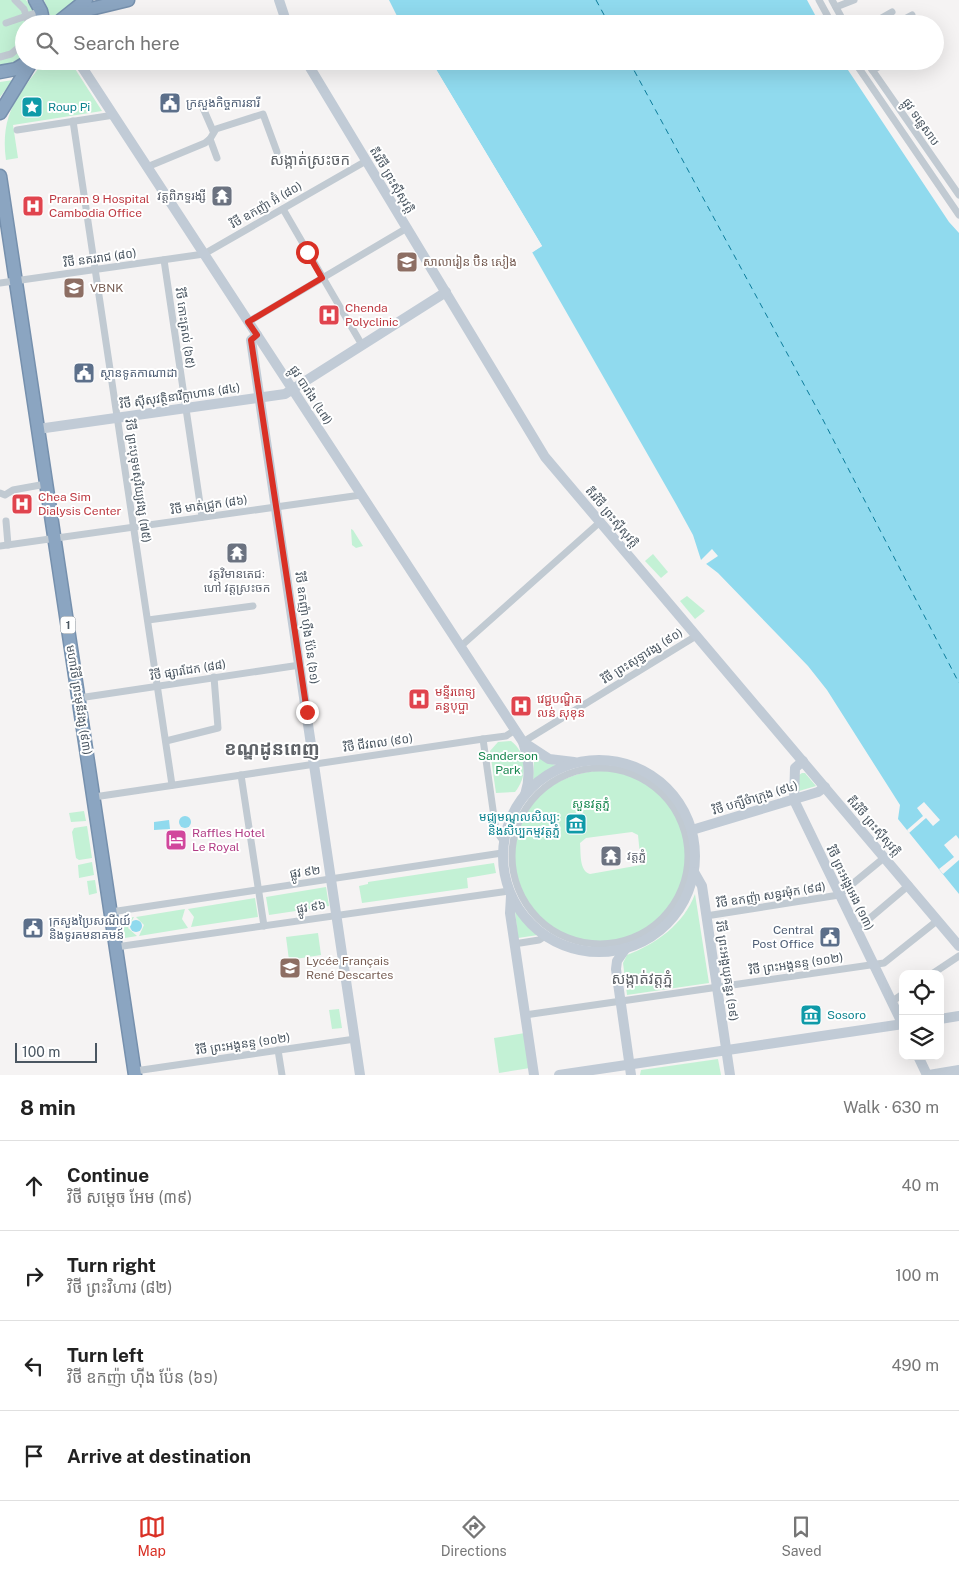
<!DOCTYPE html>
<meta charset="utf-8">
<style>
body{margin:0;font-family:"Public Sans","Noto Sans Khmer",sans-serif;background:#f2f2f2;color:#222}
.controls{position:absolute;right:15px;bottom:15px;display:grid;overflow:hidden;border-radius:10px;box-shadow:0 5px 20px #0002}
.controls button{width:45px;height:45px;display:grid;place-items:center;padding:0;border:0;border-bottom:1px solid #e0e0e0;background:#fff;color:#222;font:25px sans-serif}
.scale{position:absolute;left:15px;bottom:12px;width:82px;box-sizing:border-box;padding-left:5px;border:2px solid #4a5661;border-top:0;font-size:14px;line-height:18px;white-space:nowrap;color:#4a5661;-webkit-text-stroke:4px #fff;paint-order:stroke}
.stop{position:absolute;width:15px;height:15px;margin:-11px;border:4px solid #d93025;border-radius:50%;background:#fff}
.stop.end{background:#d93025;border-color:#fff;box-shadow:0 1px 5px #0008}
.list{margin:0;padding:0;list-style:none}
h2{display:flex;justify-content:space-between;align-items:center;height:65px;margin:0;padding:0 20px;font-size:21px}
h2 small{font-size:16px;font-weight:400;color:#767676}
.list li{display:grid;grid-template-columns:32px 1fr auto;gap:15px;align-items:center;box-sizing:border-box;height:90px;padding:0 20px;border-top:1px solid #e0e0e0}
.list b{display:block;font-size:19px;white-space:nowrap}
.list p{margin:0;font-size:16px;white-space:nowrap;color:#767676}
.list em{font-size:16px;font-style:normal;color:#767676}
.icon{flex:none;width:28px;height:28px;fill:none;stroke:currentColor;stroke-width:2;stroke-linecap:round;stroke-linejoin:round}
.map{position:relative;flex:none;width:959px;height:1075px;overflow:hidden}
.search{position:absolute;background:#fff;box-shadow:0 5px 20px #0002;left:15px;right:15px;top:15px;height:55px;display:flex;align-items:center;gap:12px;box-sizing:border-box;padding:0 18px;border-radius:28px;color:#767676;font-size:19px}
.sheet{height:425px;background:#fff}
nav{display:flex;justify-content:space-around;align-items:center;box-sizing:border-box;height:70px;border-top:1px solid #e0e0e0;background:#fff;font-size:14px;color:#767676}
nav a{display:grid;justify-items:center;gap:2px}
nav .on{color:#d93025}
.map>svg:first-child{display:block}
</style>
<div class="map">
<svg width="959" height="1075" viewBox="0 0 959 1075">
<rect width="100%" height="100%" fill="#f5f3f3"/>
<g fill="#c3f1d5" fill-rule="evenodd">
<path d="M0 0H26L35 13 37 24H24V56L12 63 0 65Z"/>
<path d="M44 0H76L52 20Z"/>
<path d="M44 61H70L102 111 13 125 18 158 6 160C0 113 18 96 44 61Z"/>
<path d="M13 80 0 97V82Z"/>
<path d="M351 529 353 530 363 546 356 548 352 545Z"/>
<path d="M653 554 668 572 661 578 645 561Z"/>
<path d="M687 596 705 611 695 619 680 601Z"/>
<path d="M511 741C527 753 528 776 515 792L496 793 490 751 498 742Z"/>
<path d="M539 758 557 766 533 782 534 759Z"/>
<path d="M602 770C720 781 710 942 598 942 494 943 476 781 602 770ZM632 832 638 835 641 865 590 874C579 871 581 853 580 843L586 838Z"/>
<path d="M802 773H805L816 786 799 791V775Z"/>
<path d="M84 811 86 821 71 822 69 813Z"/>
<path d="M87 826 92 858 79 860 76 858 72 832 74 828Z"/>
<path d="M92 862 94 875 79 878 78 865Z"/>
<path d="M494 863 496 873 467 878 468 888 362 903 359 886 368 884V882Z"/>
<path d="M95 880 97 893 89 895 87 881Z"/>
<path d="M326 887 329 906 269 915 266 897Z"/>
<path d="M695 894 709 983 627 995 623 963 627 955C656 944 684 924 695 894Z"/>
<path d="M255 898 258 917 191 927 194 917 188 909Z"/>
<path d="M185 909 182 919 188 928 139 936 144 925 136 917Z"/>
<path d="M515 911 531 930 538 935 518 938Z"/>
<path d="M134 917 128 928 137 936 125 938 122 919Z"/>
<path d="M318 933 321 955 289 960 286 937Z"/>
<path d="M339 1009 342 1028 332 1029 329 1010Z"/>
<path d="M525 1033 530 1068 499 1073 494 1038Z"/>
<path d="M718 1059 721 1075H640L641 1070Z"/>
</g>
<g fill="#90daee">
<path d="M389 0H807L820 24H401Z"/>
<path d="M431 61H842L949 222 959 233V894L898 819 900 805 827 690 808 666 718 573 701 560 693 535 676 504 532 252 542 246Z"/>
<circle cx="185" cy="822" r="6"/>
<path d="M169 820 170 829 154 830V822Z"/>
<circle cx="136" cy="926" r="6"/>
</g>
<g fill="#f5f3f3">
<path d="M428 61H431L542 246 530 254V251L539 245Z"/>
<path d="M712 549 718 556 703 566 699 562Z"/>
<path d="M924 802 940 820 933 826 926 818 909 833 907 830 923 816 917 808Z"/>
<path d="M956 835 959 839V860L943 874 939 869 954 857 944 845Z"/>
</g>
<g fill="none" stroke-linecap="round" stroke-linejoin="round">
<g stroke="#0c7c9b" stroke-width="1" stroke-dasharray="6 5" stroke-linecap="butt">
<path d="M596 0 609 24"/>
<path d="M629 61 821 416 959 683"/>
</g>
<g stroke="#7690ad" stroke-width="15">
<g id="highway">
<path d="M35 0 41 11 44 24"/>
<path d="M70 14 128 0"/>
<path d="M56 24 86 0"/>
<path d="M0 72 16 69 29 61"/>
<path d="M0 113 32 61"/>
<path d="M0 176 135 1075"/>
</g>
</g>
<g stroke="#c1cad2" stroke-width="7">
<path d="M15 0 24 9 29 24"/>
<path d="M819 0 832 24"/>
<path d="M832 0 845 24"/>
<path d="M836 7 854 0"/>
<path d="M6 23 41 11"/>
<path d="M871 24 892 12"/>
<path d="M895 24 912 15"/>
<path d="M0 57 11 54 24 43"/>
<path d="M854 61 959 215"/>
<path d="M866 61 959 195"/>
<path d="M872 70 890 61"/>
<path d="M203 108 213 131"/>
<path d="M73 121 172 785"/>
<path d="M17 130 114 115"/>
<path d="M210 139 217 158"/>
<path d="M147 167 205 143 210 139 216 129 263 114 277 152"/>
<path d="M283 209 362 345"/>
<path d="M164 260 202 517"/>
<path d="M0 283 204 254 366 161"/>
<path d="M248 322 407 228"/>
<path d="M0 493 5 495 13 490 46 484"/>
<path d="M6 521 8 545"/>
<path d="M0 546 361 495"/>
<path d="M148 620 253 606"/>
<path d="M460 647 600 522"/>
<path d="M79 698 300 665"/>
<path d="M483 739 496 831 504 842"/>
<path d="M166 741 218 728 214 677"/>
<path d="M523 742 696 636"/>
<circle cx="600" cy="856" r="88"/>
<path d="M241 775 264 926"/>
<path d="M94 797 483 739 506 736 515 730"/>
<path d="M111 912 502 853"/>
<path d="M706 916 839 895 885 857"/>
<path d="M856 930 909 885"/>
<path d="M514 944 539 940 545 936"/>
<path d="M116 947 509 891"/>
<path d="M932 974 959 956"/>
<path d="M891 1002 903 994"/>
<path d="M525 1015 884 963 938 920"/>
<path d="M278 1050 282 1075"/>
<path d="M135 1071 355 1039"/>
</g>
<g stroke="#c1cbd6" stroke-width="10">
<path d="M279 0 287 24"/>
<path d="M78 61 523 742C529 761 531 776 525 795"/>
<path d="M306 61 545 457 959 946"/>
<path d="M257 335 251 340 360 1075"/>
<path d="M38 429 285 394 446 292"/>
<path d="M523 742 549 759 574 762"/>
<circle cx="599" cy="856" r="96"/>
<path d="M803 761 795 768 794 800 903 1025"/>
<path d="M692 830 818 792 825 787"/>
<path d="M694 872 702 886 730 1075"/>
<path d="M511 896 510 913 534 1075"/>
<path d="M626 948 617 961 616 969 631 1075"/>
<path d="M940 1019 959 1016"/>
<path d="M918 1056 927 1075"/>
<path d="M559 1075 903 1024"/>
<path d="M929 1075 959 1070"/>
</g>
<use href="#highway" stroke="#8ba5c1" stroke-width="12"/>
</g>
<g fill="none" stroke-linecap="round" stroke-linejoin="round">
<path stroke="#d93025" stroke-width="6" d="M307 252 322 278 248 322 257 335 251 340 307 712"/>
</g>
<defs>
<g id="civic-square" transform="scale(1.125)"><rect x="-9" y="-9" width="18" height="18" rx="4" fill="#5c6f8a" stroke="#fff"/><path d="M-.6-6.5H3V-4.5H.6V-3L4-1V1h2V6H-6V1h2V-1L-.6-3ZM-1.2 2.5V6h2.4V2.5Z" fill="#fff"/></g>
<g id="sight-square" transform="scale(1.125)"><rect x="-9" y="-9" width="18" height="18" rx="4" fill="#0f9aa8" stroke="#fff"/><path d="M0-6L1.8-2.2L6-1.7L2.9 1.2L3.7 5.4L0 3.3L-3.7 5.4L-2.9 1.2L-6-1.7L-1.8-2.2Z" fill="#fff"/></g>
<g id="temple-square" transform="scale(1.125)"><rect x="-9" y="-9" width="18" height="18" rx="4" fill="#6b7280" stroke="#fff"/><path d="M0-6L5-2H3V0L6.5 2.5H4V6H1.5V3h-3V6H-4V2.5H-6.5L-3 0V-2H-5Z" fill="#fff"/></g>
<g id="hospital-square" transform="scale(1.125)"><rect x="-9" y="-9" width="18" height="18" rx="4" fill="#e0444e" stroke="#fff"/><path d="M-5-5h3v3.5h4V-5h3V5h-3V1.5h-4V5h-3Z" fill="#fff"/></g>
<g id="school-square" transform="scale(1.125)"><rect x="-9" y="-9" width="18" height="18" rx="4" fill="#8d6e63" stroke="#fff"/><path d="M0-5L7-2L0 1L-7-2ZM-4 1L0 2.5L4 1V4Q0 6-4 4Z" fill="#fff"/></g>
<g id="museum-square" transform="scale(1.125)"><rect x="-9" y="-9" width="18" height="18" rx="4" fill="#0f9aa8" stroke="#fff"/><path d="M0-6L6-3V-2H-6V-3ZM-5-1h2V3h-2ZM-1-1h2V3h-2ZM3-1h2V3H3ZM-6 4H6V6H-6Z" fill="#fff"/></g>
<g id="hotel-square" transform="scale(1.125)"><rect x="-9" y="-9" width="18" height="18" rx="4" fill="#d1479c" stroke="#fff"/><path d="M-6-4.5h1.5V1H6V5H4.5V3h-9V5H-6ZM-4 0a1.8 1.8 0 1 1 3.6 0ZM.5 0V-2.5h3Q6-2.5 6 0Z" fill="#fff"/></g>
</defs>
<g fill-rule="evenodd">
<use href="#civic-square" x="170" y="103"/>
<use href="#sight-square" x="32" y="107"/>
<use href="#temple-square" x="222" y="196"/>
<use href="#hospital-square" x="33" y="206"/>
<use href="#school-square" x="407" y="262"/>
<use href="#school-square" x="74" y="288"/>
<use href="#hospital-square" x="329" y="315"/>
<use href="#civic-square" x="84" y="373"/>
<use href="#hospital-square" x="22" y="504"/>
<use href="#temple-square" x="237" y="553"/>
<use href="#hospital-square" x="419" y="699"/>
<use href="#hospital-square" x="521" y="706"/>
<use href="#museum-square" x="576" y="824"/>
<use href="#hotel-square" x="176" y="840"/>
<use href="#temple-square" x="611" y="856"/>
<use href="#civic-square" x="33" y="928"/>
<use href="#civic-square" x="830" y="937"/>
<use href="#school-square" x="290" y="968"/>
<use href="#museum-square" x="811" y="1015"/>
</g>
<g text-anchor="middle" stroke-width="4" stroke-linejoin="round" paint-order="stroke">
<rect fill="#fff" stroke="#808990" stroke-width="1" x="60.5" y="616.5" width="15" height="17" rx="4"/>
<g font-size="11" font-weight="bold" fill="#4a5661">
<text x="68" y="629">1</text>
</g>
<g font-size="12" fill="#4e5e75" stroke="#fff" text-anchor="start">
<text x="186" y="107">ក្រសួងកិច្ចការនារី</text>
<text x="100" y="377">ស្ថានទូតកាណាដា</text>
<text x="49" y="925">ក្រសួងប្រៃសណីយ៍<tspan x="49" dy="14">និងទូរគមនាគមន៍</tspan></text>
<text x="814" y="934" text-anchor="end">Central<tspan x="814" dy="14">Post Office</tspan></text>
</g>
<g font-size="12" fill="#0d838f" stroke="#fff" text-anchor="start">
<text x="48" y="111">Roup Pi</text>
<text x="560" y="821" text-anchor="end">មជ្ឈមណ្ឌលសិល្បៈ<tspan x="560" dy="14">និងសិប្បកម្មវត្តភ្នំ</tspan></text>
<text x="827" y="1019">Sosoro</text>
</g>
<g font-size="12" fill="#4a5661" stroke="#fff">
<text transform="translate(921 122) rotate(55)" y="4">ផ្លូវ ទន្លេសាប</text>
<text transform="translate(392 180) rotate(59)" y="4">តីរវិថី ព្រះស៊ីសុវត្តិ</text>
<text transform="translate(266 205) rotate(-30)" y="4">វិថី ឧកញ៉ា អ៊ំ (៨០)</text>
<text transform="translate(100 258) rotate(-8)" y="4">វិថី នគររាជ (៨០)</text>
<text transform="translate(185 328) rotate(82)" y="4">វិថី កោះត្រល់ (៦៥)</text>
<text transform="translate(311 395) rotate(57)" y="4">ផ្លូវ បារាំង (៤៧)</text>
<text transform="translate(180 396) rotate(-8)" y="4">វិថី ស៊ីសុវត្ថិនារីក្លាហាន (៨៤)</text>
<text transform="translate(138 481) rotate(82)" y="4">វិថី ព្រះបុទុមសុរិយ្យវង្ស (៧៥)</text>
<text transform="translate(209 505) rotate(-8)" y="4">វិថី មាត់ជ្រូក (៨៦)</text>
<text transform="translate(612 517) rotate(50)" y="4">តីរវិថី ព្រះស៊ីសុវត្តិ</text>
<text transform="translate(307 628) rotate(82)" y="4">វិថី ឧកញ៉ា ហ៊ីង ប៉ែន (៦១)</text>
<text transform="translate(642 656) rotate(-32)" y="4">វិថី ព្រះសុទ្ធាវង្ស (៩០)</text>
<text transform="translate(188 670) rotate(-9)" y="4">វិថី ផ្សារដែក (៨៨)</text>
<text transform="translate(79 700) rotate(81)" y="4">មហាវិថី ព្រះមុនីវង្ស (៩៣)</text>
<text transform="translate(378 743) rotate(-8)" y="4">វិថី ជីវពល (៩០)</text>
<text transform="translate(755 798) rotate(-17)" y="4">វិថី បក្សីចំាក្រុង (៩៤)</text>
<text transform="translate(874 826) rotate(49)" y="4">តីរវិថី ព្រះស៊ីសុវត្តិ</text>
<text transform="translate(305 872) rotate(-8)" y="4">ផ្លូវ ៩២</text>
<text transform="translate(850 888) rotate(64)" y="4">វិថី ព្រះអង្គអេង (១៣)</text>
<text transform="translate(771 895) rotate(-9)" y="4">វិថី ឧកញ៉ា សន្ធរម៉ុក (៩៨)</text>
<text transform="translate(311 907) rotate(-9)" y="4">ផ្លូវ ៩៦</text>
<text transform="translate(796 964) rotate(-8)" y="4">វិថី ព្រះអង្គនន្ទ (១០២)</text>
<text transform="translate(727 971) rotate(82)" y="4">វិថី ព្រះអង្គយុគន្ធរ (១៩)</text>
<text transform="translate(243 1044) rotate(-8)" y="4">វិថី ព្រះអង្គនន្ទ (១០២)</text>
</g>
<g font-size="12" fill="#5b616d" stroke="#fff" text-anchor="end">
<text x="206" y="200">វត្តពិភទ្ទរង្សី</text>
<text x="237" y="578" text-anchor="middle">វត្តវិមានតេជៈ<tspan x="237" dy="14">ហៅ វត្តស្រះចក</tspan></text>
<text x="627" y="860" text-anchor="start">វត្ដភ្នំ</text>
</g>
<g font-size="12" fill="#be3a42" stroke="#fff" text-anchor="start">
<text x="49" y="203">Praram 9 Hospital<tspan x="49" dy="14">Cambodia Office</tspan></text>
<text x="345" y="312">Chenda<tspan x="345" dy="14">Polyclinic</tspan></text>
<text x="38" y="501">Chea Sim<tspan x="38" dy="14">Dialysis Center</tspan></text>
<text x="435" y="696">មន្ទីរពេទ្យ<tspan x="435" dy="14">គន្ធបុប្ផា</tspan></text>
<text x="537" y="703">វេជ្ជបណ្ឌិត<tspan x="537" dy="14">លន់ សុខុន</tspan></text>
</g>
<g font-size="12" fill="#785e54" stroke="#fff" text-anchor="start">
<text x="423" y="266">សាលារៀន ប៊ិន សៀង</text>
<text x="90" y="292">VBNK</text>
<text x="306" y="965">Lycée Français<tspan x="306" dy="14">René Descartes</tspan></text>
</g>
<g font-size="12" fill="#17864f" stroke="#fff">
<text x="508" y="760">Sanderson<tspan x="508" dy="14">Park</tspan></text>
<text x="591" y="808">សួនវត្ដភ្នំ</text>
</g>
<g font-size="12" fill="#b23c85" stroke="#fff" text-anchor="start">
<text x="192" y="837">Raffles Hotel<tspan x="192" dy="14">Le Royal</tspan></text>
</g>
<g font-size="15" fill="#5f6368" stroke="#fff">
<text x="310" y="165">សង្កាត់ស្រះចក</text>
<text x="642" y="984">សង្កាត់វត្តភ្នំ</text>
</g>
<g font-size="18" font-weight="bold" fill="#5f6368" stroke="#fff">
<text x="272" y="755">ខណ្ឌដូនពេញ</text>
</g>
</g>
</svg>
<div class="controls">
<button><svg class="icon" aria-label="locate" viewBox="0 0 24 24"><circle cx="12" cy="12" r="6"/><path d="M12 2v4M12 18v4M2 12h4M18 12h4"/></svg></button>
<button><svg class="icon" aria-label="layers" viewBox="0 0 24 24"><path d="M12 4l9 5-9 5-9-5zM3 14l9 5 9-5"/></svg></button>
</div>
<div class="scale">100 m</div>
<div class="stop" style="left:307px;top:252px"></div>
<div class="stop end" style="left:307px;top:712px"></div>
<div class="search"><svg class="icon" aria-label="search" viewBox="0 0 24 24"><circle cx="10" cy="10" r="6"/><path d="M15 15l6 6"/></svg>Search here</div>
</div>
<section class="sheet">
<h2>8 min<small>Walk · 630 m</small></h2>
<ul class="list">
<li><svg class="icon" aria-label="ahead" viewBox="0 0 24 24"><path d="M12 20V5M6 11l6-6 6 6"/></svg><div><b>Continue</b><p>វិថី សម្តេច អែម (៣៩)</p></div><em>40 m</em></li>
<li><svg class="icon" aria-label="right" viewBox="0 0 24 24"><path d="M7 20v-9h11M14 6l5 5-5 5"/></svg><div><b>Turn right</b><p>វិថី ព្រះវិហារ (៨២)</p></div><em>100 m</em></li>
<li><svg class="icon" aria-label="left" viewBox="0 0 24 24"><path d="M17 20v-9H6M10 6l-5 5 5 5"/></svg><div><b>Turn left</b><p>វិថី ឧកញ៉ា ហ៊ីង ប៉ែន (៦១)</p></div><em>490 m</em></li>
<li><svg class="icon" aria-label="arrive" viewBox="0 0 24 24"><path d="M6 21V4h12l-3 4 3 4H6"/></svg><div><b>Arrive at destination</b></div></li>
</ul>
</section>
<nav>
<a class="on"><svg class="icon" aria-label="map" viewBox="0 0 24 24"><path d="M3 6l6-2 6 2 6-2v14l-6 2-6-2-6 2zM9 4v14M15 6v14"/></svg>Map</a>
<a><svg class="icon" aria-label="directions" viewBox="0 0 24 24"><path d="M12 3l9 9-9 9-9-9zM9 14v-3h6M13 9l2 2-2 2"/></svg>Directions</a>
<a><svg class="icon" aria-label="saved" viewBox="0 0 24 24"><path d="M7 4h10v16l-5-4-5 4z"/></svg>Saved</a>
</nav>
